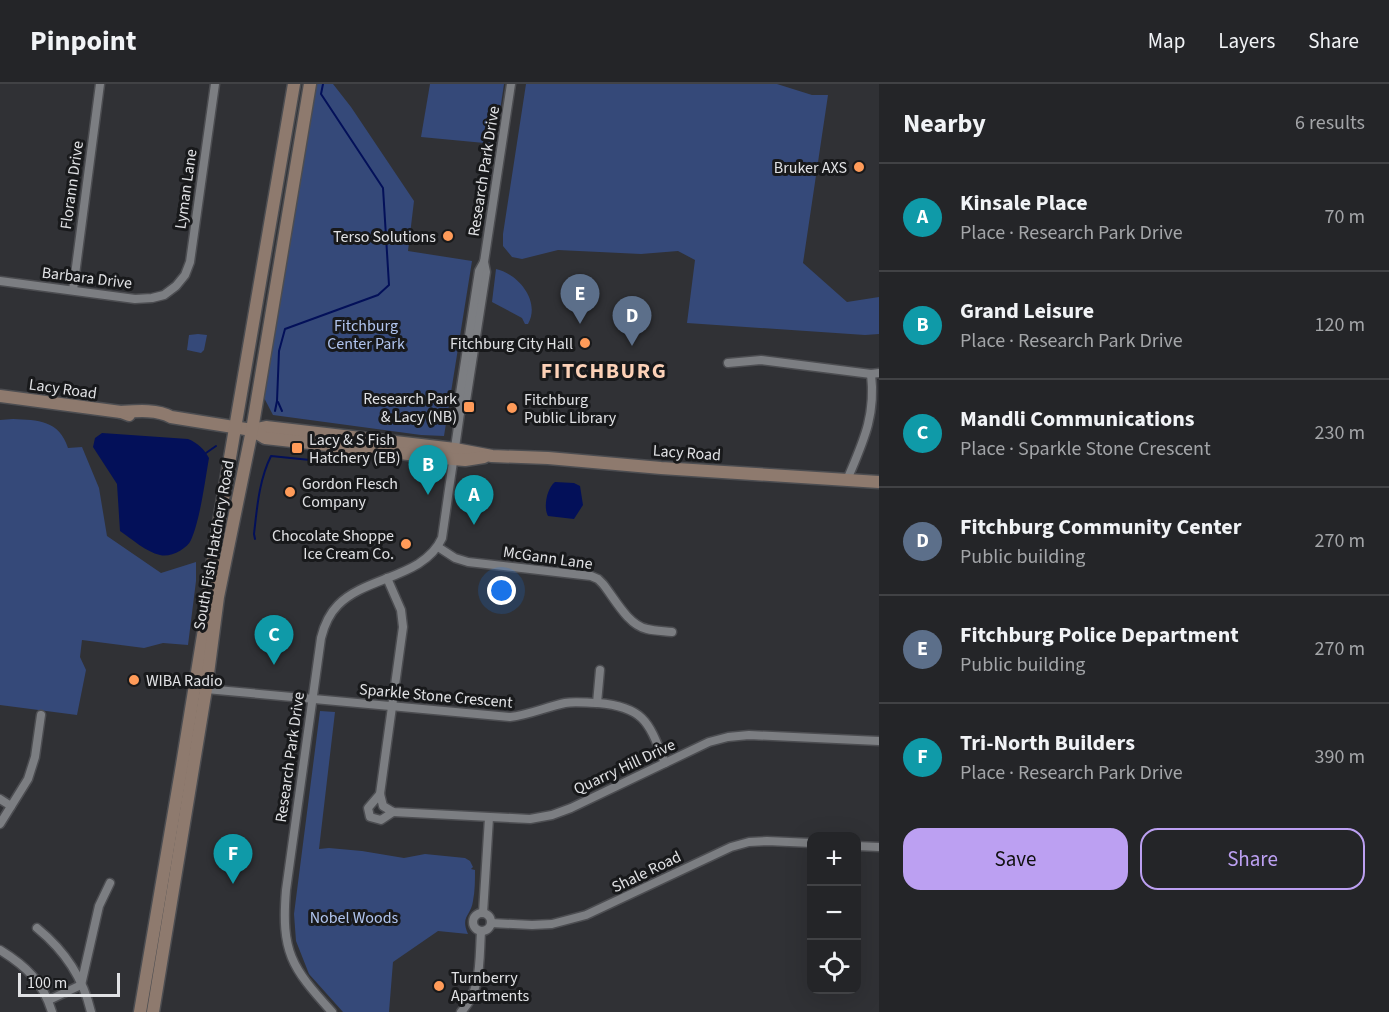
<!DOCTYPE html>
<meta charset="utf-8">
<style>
body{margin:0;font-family:"Source Sans 3",sans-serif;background:#2c2d30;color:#f1f3f6}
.controls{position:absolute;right:18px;bottom:18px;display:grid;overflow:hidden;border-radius:12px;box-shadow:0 6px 24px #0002}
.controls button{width:54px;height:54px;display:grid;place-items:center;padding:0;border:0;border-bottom:2px solid #414245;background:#242528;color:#f1f3f6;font:30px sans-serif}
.scale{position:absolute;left:18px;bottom:15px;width:102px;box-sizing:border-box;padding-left:6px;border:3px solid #e1e2e5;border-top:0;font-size:16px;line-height:21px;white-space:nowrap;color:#e1e2e5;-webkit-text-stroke:4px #18191b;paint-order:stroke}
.you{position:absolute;left:502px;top:507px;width:21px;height:21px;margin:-15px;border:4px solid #fff;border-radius:50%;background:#1a73e8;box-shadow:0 0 0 9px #1a73e833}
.badge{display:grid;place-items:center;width:39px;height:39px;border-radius:50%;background:#bca0f2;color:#fff;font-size:20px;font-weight:700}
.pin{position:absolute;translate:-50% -50px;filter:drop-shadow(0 2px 3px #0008)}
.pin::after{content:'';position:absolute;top:32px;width:21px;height:18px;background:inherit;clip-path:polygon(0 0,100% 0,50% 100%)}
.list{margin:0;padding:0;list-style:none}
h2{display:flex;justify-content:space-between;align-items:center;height:78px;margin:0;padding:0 24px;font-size:26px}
h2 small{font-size:20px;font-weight:400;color:#a3a5a8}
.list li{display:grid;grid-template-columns:39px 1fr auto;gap:18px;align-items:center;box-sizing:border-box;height:108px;padding:0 24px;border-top:2px solid #414245}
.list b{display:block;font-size:22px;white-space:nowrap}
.list p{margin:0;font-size:20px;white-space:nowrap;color:#a3a5a8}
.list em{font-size:20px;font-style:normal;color:#a3a5a8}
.actions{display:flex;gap:12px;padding:18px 24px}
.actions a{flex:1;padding:14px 0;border:2px solid #bca0f2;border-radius:18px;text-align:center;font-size:21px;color:#bca0f2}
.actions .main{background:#bca0f2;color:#111}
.icon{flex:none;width:33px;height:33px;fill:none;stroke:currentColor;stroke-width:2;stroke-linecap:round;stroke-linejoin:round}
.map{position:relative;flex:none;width:879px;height:928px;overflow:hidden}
header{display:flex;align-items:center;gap:36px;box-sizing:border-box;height:84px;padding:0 30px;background:#242528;border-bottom:2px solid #414245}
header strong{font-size:28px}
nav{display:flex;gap:33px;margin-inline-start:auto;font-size:21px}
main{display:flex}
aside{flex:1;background:#242528}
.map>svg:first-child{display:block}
</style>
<header>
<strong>Pinpoint</strong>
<nav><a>Map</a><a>Layers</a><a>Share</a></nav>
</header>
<main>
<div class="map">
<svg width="879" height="928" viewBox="0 0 879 928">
<rect width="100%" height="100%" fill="#303135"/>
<g fill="#354979">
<path d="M315 0H333L351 23 414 117 408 167 472 177 444 352 421 351 273 331 262 310Z"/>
<path d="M430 0H504L495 60 421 53Z"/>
<path d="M526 0H777L812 11H828L803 179 847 218 879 213V250L865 251 687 239 695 176 678 167 641 170 558 166 522 175 512 173 503 162V150Z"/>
<path d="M496 185C518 190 541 217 528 240H525L522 234 492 218Z"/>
<path d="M198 250 207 251 204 266 201 269 187 266 189 251Z"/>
<path d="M13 335C38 336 59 336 68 364L82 363 99 404 107 452 161 489 196 478V497L188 561 163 559 144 564 82 556 80 573 86 586 77 631 0 621V336Z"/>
<path d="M320 627 335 628 319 765 329 764 362 767 404 774 425 770 465 774 470 777 473 783 471 785 475 786C475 796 475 807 473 817 471 832 460 832 468 850L438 847 393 878 389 928H343L309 890 296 857 294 830Z"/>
</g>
<g fill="#031059">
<path d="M102 349 188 355C198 359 204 365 209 374 205 397 200 436 191 456 187 465 170 474 160 471 146 468 132 455 120 447L117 400 93 363 95 354Z"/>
<path d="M555 398 574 399 580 402 583 421 574 435 548 432C543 423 547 404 555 398Z"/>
</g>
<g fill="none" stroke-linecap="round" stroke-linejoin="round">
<g stroke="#031059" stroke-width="2">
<path d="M278 318 282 327"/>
<path d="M275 327 277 317 279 267 285 245 378 211 389 201 383 104 321 10 323 0"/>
<path d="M206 369 216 362"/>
<path d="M255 455 254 450C257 424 259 396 271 372L320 377"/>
</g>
<g stroke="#4c4d51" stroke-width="11">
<g id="street">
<path d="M0 197 135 215 152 214 164 211 176 202 185 191 190 178 215 0"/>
<path d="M73 206 100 0"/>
<path d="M728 279 761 276 871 290 879 289"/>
<path d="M460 329 466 317 486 188 484 178"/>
<path d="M847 396C863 358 876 332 871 290"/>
<path d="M438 463 455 474 468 478 591 492 598 495 603 500C615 515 628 541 647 545 655 547 664 547 672 548"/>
<path d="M387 494 401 526 403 543 380 710 383 722 393 728 530 735 552 731 571 724 709 658 728 653 749 651 879 657"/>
<path d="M206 605 510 633C529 631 546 623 565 619 575 617 587 619 598 619 645 623 649 639 665 679"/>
<path d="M597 619 600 586"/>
<path d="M380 710 368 724 370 733 381 736 393 728"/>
<path d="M0 715 11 722"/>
<path d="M0 740 28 695 35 673 41 631"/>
<path d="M856 762 879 763"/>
<circle cx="482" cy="838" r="9"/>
<path d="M483 829 489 734"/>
<path d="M491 839 532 841 552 840 586 831 731 763 749 758 767 757 812 759"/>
<path d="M37 844C64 866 83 893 91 928"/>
<path d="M0 866C26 882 43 898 52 928"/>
<path d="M49 916 81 901 99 822 110 799"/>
<path d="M332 928C291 883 281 868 286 806L321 554C324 542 329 530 338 521 366 492 424 494 442 454L460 329 459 316 479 187 484 178 511 0"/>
<path d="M461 928C482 906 479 876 481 848"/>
</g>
</g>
<g stroke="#4c4d51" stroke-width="15">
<g id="secondary">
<path d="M0 312 121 328 129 331"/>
<path d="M121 328C136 327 157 325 171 333L252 346 266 343 455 365 492 372 548 374 661 384 879 398"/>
<path d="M252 346 265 354 453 375 465 376 484 373"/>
<path d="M140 928 182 681 206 533 214 467 294 0"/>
<path d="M153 928 206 605 218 513 252 346 310 0"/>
</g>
</g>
<use href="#street" stroke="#7c7e82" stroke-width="8"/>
<use href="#secondary" stroke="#8e7a6e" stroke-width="12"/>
</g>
<g fill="#ff9b59" stroke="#18191b" stroke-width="2">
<circle cx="859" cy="83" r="6"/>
<circle cx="448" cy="152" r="6"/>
<circle cx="585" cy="259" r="6"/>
<rect x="463" y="317" width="12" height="12" rx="3"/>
<circle cx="512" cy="324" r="6"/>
<rect x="291" y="358" width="12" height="12" rx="3"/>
<circle cx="290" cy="408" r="6"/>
<circle cx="406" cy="460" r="6"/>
<circle cx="134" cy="596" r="6"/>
<circle cx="439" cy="902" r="6"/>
</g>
<g text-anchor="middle" stroke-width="6" stroke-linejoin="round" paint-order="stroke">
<g font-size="16" fill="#e1e2e5" stroke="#18191b" text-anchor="end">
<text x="847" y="89">Bruker AXS</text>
<text x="436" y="158">Terso Solutions</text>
<text x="573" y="265">Fitchburg City Hall</text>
<text x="457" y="320">Research Park<tspan x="457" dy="18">&amp; Lacy (NB)</tspan></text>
<text x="524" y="321" text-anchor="start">Fitchburg<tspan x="524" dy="18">Public Library</tspan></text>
<text x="309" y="361" text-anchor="start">Lacy &amp; S Fish<tspan x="309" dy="18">Hatchery (EB)</tspan></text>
<text x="302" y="405" text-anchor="start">Gordon Flesch<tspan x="302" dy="18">Company</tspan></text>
<text x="394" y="457">Chocolate Shoppe<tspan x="394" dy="18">Ice Cream Co.</tspan></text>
<text x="146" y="602" text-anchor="start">WIBA Radio</text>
<text x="451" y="899" text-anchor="start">Turnberry<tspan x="451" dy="18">Apartments</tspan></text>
</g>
<g font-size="16" fill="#e1e2e5" stroke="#18191b">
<text transform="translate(483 87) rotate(-81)" y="6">Research Park Drive</text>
<text transform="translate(71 101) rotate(-82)" y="6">Florann Drive</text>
<text transform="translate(185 105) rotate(-82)" y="6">Lyman Lane</text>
<text transform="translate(87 193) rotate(7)" y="6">Barbara Drive</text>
<text transform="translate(63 304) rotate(8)" y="6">Lacy Road</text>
<text transform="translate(687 368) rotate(4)" y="6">Lacy Road</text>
<text transform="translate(213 461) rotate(-80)" y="6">South Fish Hatchery Road</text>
<text transform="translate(548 473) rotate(8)" y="6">McGann Lane</text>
<text transform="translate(436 611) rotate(5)" y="6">Sparkle Stone Crescent</text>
<text transform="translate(289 673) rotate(-82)" y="6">Research Park Drive</text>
<text transform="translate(624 682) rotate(-25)" y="6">Quarry Hill Drive</text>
<text transform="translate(646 787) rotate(-26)" y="6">Shale Road</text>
</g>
<g font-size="16" fill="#b1c5ef" stroke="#18191b">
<text x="366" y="247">Fitchburg<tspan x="366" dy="18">Center Park</tspan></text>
<text x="354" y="839">Nobel Woods</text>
</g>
<g font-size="22" font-weight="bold" letter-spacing="1.5" fill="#fcd1b7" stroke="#18191b">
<text x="604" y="294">FITCHBURG</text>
</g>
</g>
</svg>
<div class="controls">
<button>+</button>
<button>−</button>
<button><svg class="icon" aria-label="locate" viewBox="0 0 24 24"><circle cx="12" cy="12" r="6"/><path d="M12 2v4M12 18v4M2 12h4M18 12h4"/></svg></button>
</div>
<div class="scale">100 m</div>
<div class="you"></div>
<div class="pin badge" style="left:474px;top:441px;background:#0f9aa8">A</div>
<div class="pin badge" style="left:428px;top:411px;background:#0f9aa8">B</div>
<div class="pin badge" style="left:274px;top:581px;background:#0f9aa8">C</div>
<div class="pin badge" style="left:632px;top:262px;background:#5c6f8a">D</div>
<div class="pin badge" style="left:580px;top:240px;background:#5c6f8a">E</div>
<div class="pin badge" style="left:233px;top:800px;background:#0f9aa8">F</div>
</div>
<aside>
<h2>Nearby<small>6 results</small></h2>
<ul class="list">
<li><span class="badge" style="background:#0f9aa8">A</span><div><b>Kinsale Place</b><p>Place · Research Park Drive</p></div><em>70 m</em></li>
<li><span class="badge" style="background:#0f9aa8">B</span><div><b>Grand Leisure</b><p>Place · Research Park Drive</p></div><em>120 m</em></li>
<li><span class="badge" style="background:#0f9aa8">C</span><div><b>Mandli Communications</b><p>Place · Sparkle Stone Crescent</p></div><em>230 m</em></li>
<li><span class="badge" style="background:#5c6f8a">D</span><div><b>Fitchburg Community Center</b><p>Public building</p></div><em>270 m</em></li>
<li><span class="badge" style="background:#5c6f8a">E</span><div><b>Fitchburg Police Department</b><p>Public building</p></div><em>270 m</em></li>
<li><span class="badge" style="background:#0f9aa8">F</span><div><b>Tri-North Builders</b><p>Place · Research Park Drive</p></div><em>390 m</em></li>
</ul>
<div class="actions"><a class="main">Save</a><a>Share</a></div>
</aside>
</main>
